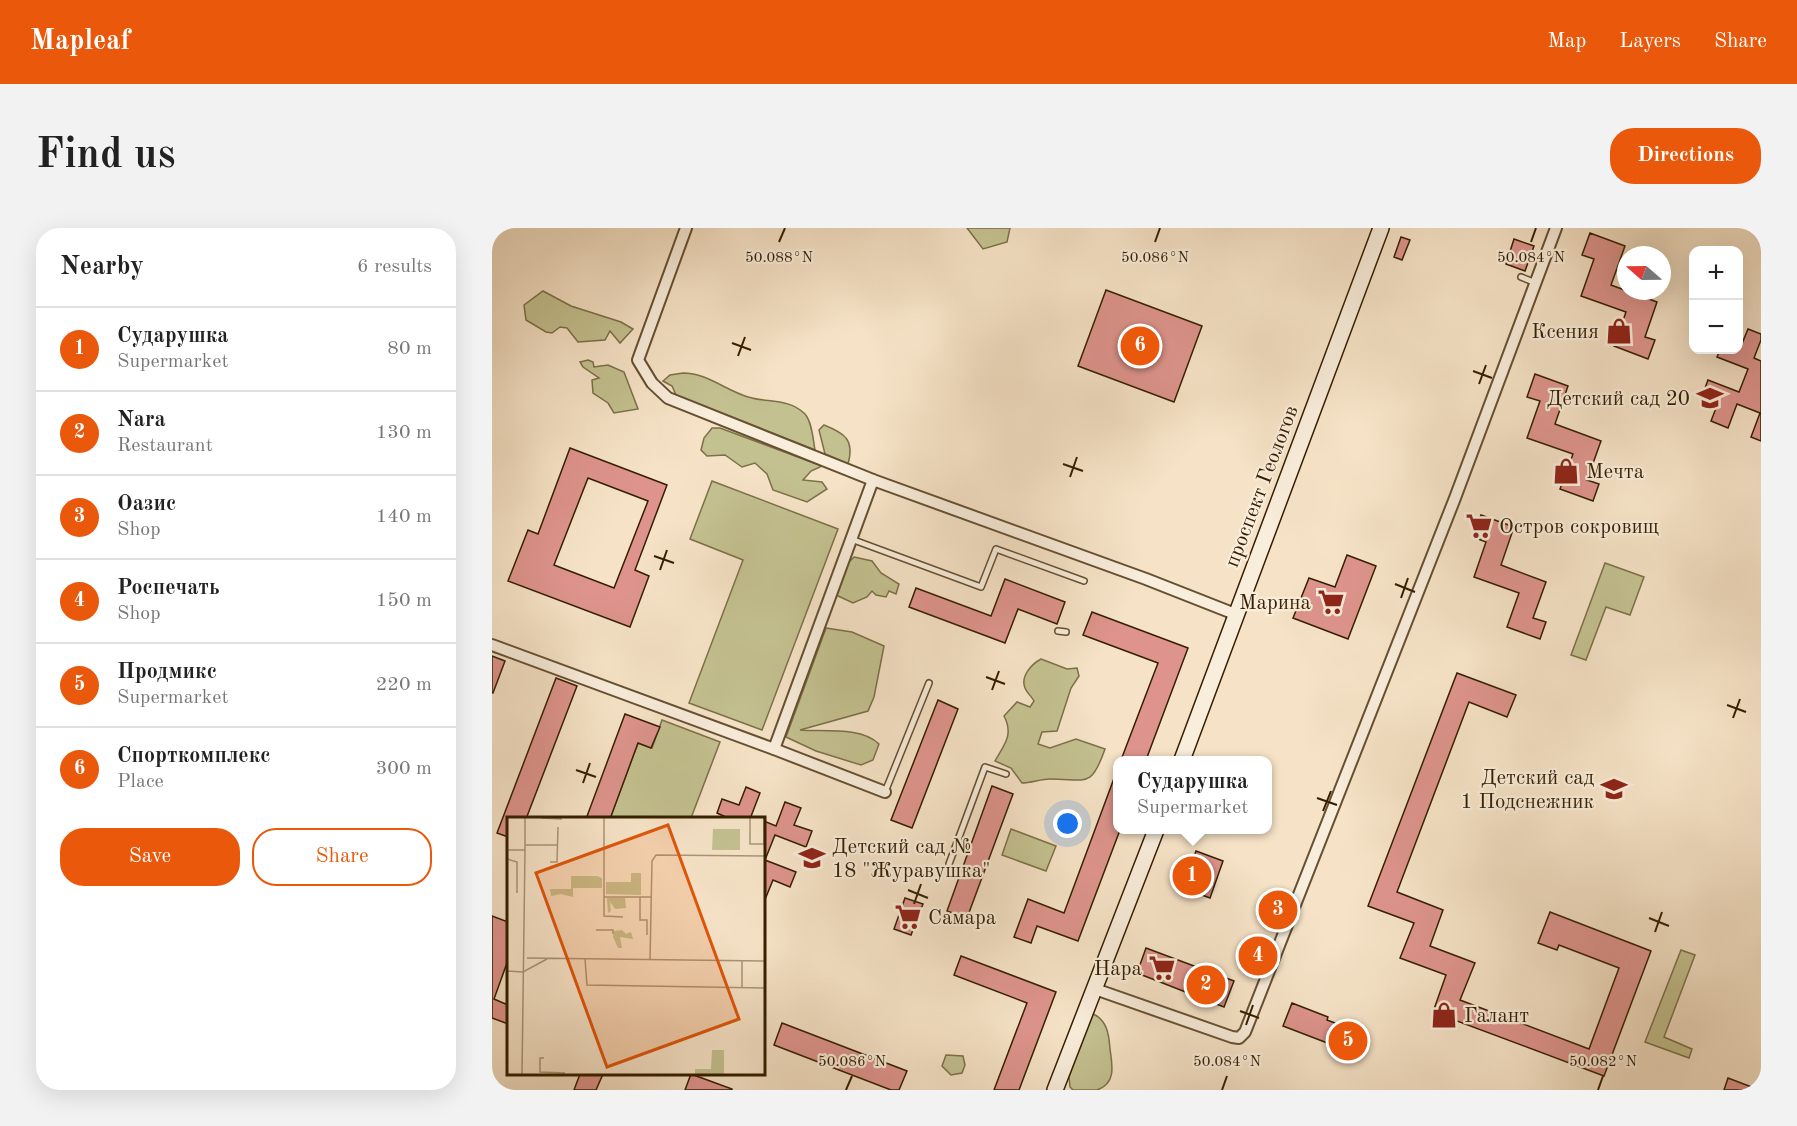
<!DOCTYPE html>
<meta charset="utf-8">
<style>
body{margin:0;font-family:"Old Standard TT",serif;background:#f2f2f2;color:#222}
.controls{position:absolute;right:18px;top:18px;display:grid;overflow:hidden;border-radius:12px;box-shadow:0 6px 24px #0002}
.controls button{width:54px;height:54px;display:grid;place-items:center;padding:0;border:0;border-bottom:2px solid #e0e0e0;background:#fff;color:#222;font:30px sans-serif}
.compass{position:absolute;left:1125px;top:18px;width:54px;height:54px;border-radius:50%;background:#fff;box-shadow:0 6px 24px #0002;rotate:290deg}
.you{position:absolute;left:576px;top:596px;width:21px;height:21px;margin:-15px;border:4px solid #fff;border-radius:50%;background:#1a73e8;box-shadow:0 0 0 9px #1a73e833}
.badge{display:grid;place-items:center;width:39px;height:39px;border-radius:50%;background:#ea580c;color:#fff;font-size:20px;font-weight:700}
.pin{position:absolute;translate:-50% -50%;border:3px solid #fff;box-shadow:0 2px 6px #0006}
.popup{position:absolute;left:621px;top:528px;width:159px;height:78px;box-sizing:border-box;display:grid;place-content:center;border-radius:12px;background:#fff;filter:drop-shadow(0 2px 4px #0005);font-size:20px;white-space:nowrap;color:#767676}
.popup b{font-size:22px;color:#222}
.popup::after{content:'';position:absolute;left:50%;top:100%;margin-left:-12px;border:12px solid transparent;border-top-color:#fff}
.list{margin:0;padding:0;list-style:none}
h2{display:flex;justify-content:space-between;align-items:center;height:78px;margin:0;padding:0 24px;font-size:26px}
h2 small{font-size:20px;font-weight:400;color:#767676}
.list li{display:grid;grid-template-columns:39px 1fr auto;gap:18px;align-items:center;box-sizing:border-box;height:84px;padding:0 24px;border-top:2px solid #e0e0e0}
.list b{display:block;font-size:22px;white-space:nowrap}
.list p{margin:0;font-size:20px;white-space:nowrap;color:#767676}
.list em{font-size:20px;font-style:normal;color:#767676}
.actions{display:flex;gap:12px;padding:18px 24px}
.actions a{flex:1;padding:14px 0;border:2px solid #ea580c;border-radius:24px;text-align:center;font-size:21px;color:#ea580c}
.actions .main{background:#ea580c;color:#fff}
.map{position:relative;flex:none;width:1269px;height:862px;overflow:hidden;border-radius:24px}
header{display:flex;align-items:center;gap:36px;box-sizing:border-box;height:84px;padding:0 30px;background:#ea580c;color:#fff}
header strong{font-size:28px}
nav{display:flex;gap:33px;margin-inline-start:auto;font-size:21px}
.intro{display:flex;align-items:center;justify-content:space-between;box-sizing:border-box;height:144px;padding:0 36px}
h1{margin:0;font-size:42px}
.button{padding:15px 27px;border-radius:24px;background:#ea580c;color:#fff;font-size:21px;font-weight:700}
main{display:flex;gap:36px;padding:0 36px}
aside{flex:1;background:#fff;border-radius:24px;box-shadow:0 6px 24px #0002}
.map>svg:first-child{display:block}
</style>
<header>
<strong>Mapleaf</strong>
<nav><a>Map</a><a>Layers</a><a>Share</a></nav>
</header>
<div class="intro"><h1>Find us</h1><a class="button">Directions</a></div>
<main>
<aside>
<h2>Nearby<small>6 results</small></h2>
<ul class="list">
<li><span class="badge">1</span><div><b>Сударушка</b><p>Supermarket</p></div><em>80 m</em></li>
<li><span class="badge">2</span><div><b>Nara</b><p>Restaurant</p></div><em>130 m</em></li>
<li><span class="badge">3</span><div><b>Оазис</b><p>Shop</p></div><em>140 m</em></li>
<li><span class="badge">4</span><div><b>Роспечать</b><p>Shop</p></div><em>150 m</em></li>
<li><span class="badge">5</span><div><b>Продмикс</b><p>Supermarket</p></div><em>220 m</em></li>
<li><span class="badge">6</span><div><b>Спорткомплекс</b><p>Place</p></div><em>300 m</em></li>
</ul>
<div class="actions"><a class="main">Save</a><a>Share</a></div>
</aside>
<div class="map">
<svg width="1269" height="862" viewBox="0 0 1269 862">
<rect width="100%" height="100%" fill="#f6e3c7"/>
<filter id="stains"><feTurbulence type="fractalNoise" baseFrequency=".00333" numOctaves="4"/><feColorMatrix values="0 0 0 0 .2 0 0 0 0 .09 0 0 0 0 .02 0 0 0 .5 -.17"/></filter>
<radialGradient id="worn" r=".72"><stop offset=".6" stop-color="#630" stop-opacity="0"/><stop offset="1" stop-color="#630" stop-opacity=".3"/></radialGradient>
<g fill="#c4c190" stroke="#7c7048" stroke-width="1.5">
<path d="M475 0H518L515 14 491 21Z"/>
<path d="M51 63 79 78 129 94 141 101 128 115 118 103 113 112 86 114 75 100 68 99 60 105 54 104 34 92 32 77Z"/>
<path d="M96 132 101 134 102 139 116 137 132 144 146 181 122 185 116 175 101 165 100 152 107 150 91 139 88 134Z"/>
<path d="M191 145C215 145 233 162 256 169 275 175 297 170 313 186 320 194 321 211 323 222L184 167 180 158 171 153 178 147Z"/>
<path d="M332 197C352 205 363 211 356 236L333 226 327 202Z"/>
<path d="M220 200H228L330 238 319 243 311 252 330 254 335 261 315 274 281 262 275 246 263 235 250 239 233 227 215 228 209 222 212 210Z"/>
<path d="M220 253 346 301 270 502 197 475 251 332 198 311Z"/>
<path d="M362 329 380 333 389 345 407 356 404 366 397 363 394 369 384 367 380 363 375 369 361 375 344 367 355 336Z"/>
<path d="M1113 335 1152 349 1138 387 1114 379 1094 432 1079 427Z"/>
<path d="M334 400 360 404 392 418 382 469 376 483 308 502C331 504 369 498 387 516L381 532 369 537 324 523 294 509Z"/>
<path d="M549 431 575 441 585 440 587 448 579 460 565 503 550 504 546 516 558 520 584 511 613 521C599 561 595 551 558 551 549 551 539 555 530 555L519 540 503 533C512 517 522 507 512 488L525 474 538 479 542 473C540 469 535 465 533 460 528 448 540 436 549 431Z"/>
<path d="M170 492 228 514 199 590H118L146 515 160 520Z"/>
<path d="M519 601 564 618 554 643 510 627Z"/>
<path d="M1189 722 1203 727 1172 809 1200 821 1197 830 1153 814Z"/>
<path d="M599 785C615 791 617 806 618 821 620 836 625 855 605 862 599 862 588 862 581 862L578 859 577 849Z"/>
<path d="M454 827 471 828 473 837 470 845 459 847 450 838Z"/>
</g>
<g fill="#de948d" stroke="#351f00" stroke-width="1.5" fill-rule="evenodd">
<path d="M1098 5 1133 18 1119 57 1165 74 1153 109 1163 112 1156 131 1122 118 1134 84 1089 68 1102 31 1090 27Z"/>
<path d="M909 9 918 12 910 32 902 29Z"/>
<path d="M1022 11 1042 18 1033 43 1014 36Z"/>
<path d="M614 62 710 98 682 174 586 138Z"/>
<path d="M1256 101 1269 106V112L1262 130 1269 133V213L1259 209 1268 185 1245 176 1236 200 1219 193 1226 175 1210 168 1216 152 1247 164 1256 141 1225 129 1228 122H1246V117L1249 118Z"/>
<path d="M1043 146 1076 158 1063 196 1109 213 1095 252 1107 256 1101 273 1068 261 1081 226 1035 210 1048 173 1035 169Z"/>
<path d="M78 220 175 257 143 342 157 348 138 399 16 353 36 302 46 306ZM96 250 156 273 122 360 62 337Z"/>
<path d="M989 287 1022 299 1009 337 1054 354 1041 390 1054 394 1048 411 1015 399 1027 365 982 349 994 314 981 309Z"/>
<path d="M855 327 884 338 856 411 801 390 817 350 843 359Z"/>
<path d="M513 351 573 374 565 396 526 381 513 415 417 379 424 360 499 388Z"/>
<path d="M600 384 696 420 654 532H629L666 435 591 407Z"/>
<path d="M0 428 13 433 1 465H0Z"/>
<path d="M965 445 1024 467 1015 489 977 474 905 664 951 682 938 718 983 735 968 772 1097 821 1127 740 1067 717 1065 722 1046 715 1058 684 1159 723 1112 848 941 784 954 747 908 730 922 695 876 678Z"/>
<path d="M64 450 85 458 34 591H16V609L5 605Z"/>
<path d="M446 472 466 481 420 600 399 592Z"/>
<path d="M133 486 168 499 159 520 146 515 118 591H94Z"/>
<path d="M624 545 625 602H628L586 713 545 698 539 715 522 709 536 671 572 685Z"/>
<path d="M500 558 521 566 475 690 455 683Z"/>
<path d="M254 559 268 565 258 591H238L225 585 230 571 247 577Z"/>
<path d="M293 574 309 580 302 597 320 603 314 619 283 607 273 632 304 644 298 659 281 652 272 674V593L284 598Z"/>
<path d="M704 623 731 633 718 670 691 660Z"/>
<path d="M413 670 431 676 419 707 402 701Z"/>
<path d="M0 688 16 694V732L2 771 16 777V796L0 790Z"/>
<path d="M654 720 742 753 732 779 645 745Z"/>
<path d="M469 728 564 764 527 862H502L535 775 462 747Z"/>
<path d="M800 775 836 789 835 792 875 807 867 830 837 819 838 816 791 798Z"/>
<path d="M290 795 415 843 407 862H399L282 817Z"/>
<path d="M88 846H111L104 862H82Z"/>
<path d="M199 846 240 861V862H193Z"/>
<path d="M1236 850 1265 861V862H1232Z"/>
</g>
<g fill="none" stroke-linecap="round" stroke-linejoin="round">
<g stroke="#655032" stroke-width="8">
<g id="lane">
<path d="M1029 49 1044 55"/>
<path d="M359 311 489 359 504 321 592 353"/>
<path d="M566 403 574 404"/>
<path d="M393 564 437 455"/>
<path d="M457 636 493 539 514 546"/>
</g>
</g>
<g stroke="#655032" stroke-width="14">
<g id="street">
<path d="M194 0 146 132 160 155 176 170 381 252 654 351 743 386"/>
<path d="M0 417 282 521 393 564"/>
<path d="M282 521 381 252"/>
<path d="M603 761 740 809 747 810 753 804 963 270 1064 0"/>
</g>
</g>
<g stroke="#351f00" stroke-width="18">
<g id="secondary">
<path d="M690 532 889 0"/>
<path d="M563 862 664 602"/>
</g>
</g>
<use href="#lane" stroke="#f9eddb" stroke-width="5"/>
<use href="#street" stroke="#f9eddb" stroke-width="10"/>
<use href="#secondary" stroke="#f9eddb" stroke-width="15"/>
</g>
<path fill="none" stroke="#351f00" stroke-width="2" d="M287 14 293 0M663 14 668 0M1039 14 1044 0M240 115 259 122M246 128 253 109M981 143 1000 150M987 156 994 137M571 236 591 243M578 249 585 229M162 328 182 335M168 342 175 322M903 356 923 364M909 370 916 350M494 449 513 456M500 462 507 443M1235 477 1254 484M1241 490 1248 471M84 542 104 549M91 555 98 535M825 570 845 577M831 583 839 563M416 662 436 670M422 676 429 656M1157 690 1177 698M1163 704 1170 684M748 783 767 790M754 797 761 777M354 862 360 848M730 862 735 848M1106 862 1111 848"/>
<defs>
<g id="shop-bare" transform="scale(2.07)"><path d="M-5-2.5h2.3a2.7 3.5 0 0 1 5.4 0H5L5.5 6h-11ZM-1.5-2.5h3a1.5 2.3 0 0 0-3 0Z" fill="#8f2418" stroke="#f9eddb" stroke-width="2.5" paint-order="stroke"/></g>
<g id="school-bare" transform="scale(2.07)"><path d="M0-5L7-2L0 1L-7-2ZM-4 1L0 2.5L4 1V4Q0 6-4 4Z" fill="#8f2418" stroke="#f9eddb" stroke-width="2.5" paint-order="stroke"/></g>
<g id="supermarket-bare" transform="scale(2.07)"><path d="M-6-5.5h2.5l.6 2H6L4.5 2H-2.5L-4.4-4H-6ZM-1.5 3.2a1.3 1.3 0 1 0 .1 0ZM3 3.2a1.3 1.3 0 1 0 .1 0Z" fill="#8f2418" stroke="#f9eddb" stroke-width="2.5" paint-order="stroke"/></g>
</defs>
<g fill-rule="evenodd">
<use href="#shop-bare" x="1127" y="103"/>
<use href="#school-bare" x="1218" y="170"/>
<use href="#shop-bare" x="1074" y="243"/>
<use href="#supermarket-bare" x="987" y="298"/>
<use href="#supermarket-bare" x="839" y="374"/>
<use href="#school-bare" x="1122" y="561"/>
<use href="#school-bare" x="320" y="630"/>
<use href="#supermarket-bare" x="416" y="689"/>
<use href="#supermarket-bare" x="670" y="740"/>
<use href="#shop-bare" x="952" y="787"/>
</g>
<g text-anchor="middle" stroke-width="4.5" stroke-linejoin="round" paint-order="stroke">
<g font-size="21" fill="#351f00" stroke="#f9eddb" text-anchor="end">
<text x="1107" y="110">Ксения</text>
<text x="1198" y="177">Детский сад 20</text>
<text x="1094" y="250" text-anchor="start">Мечта</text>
<text x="1007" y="305" text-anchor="start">Остров сокровищ</text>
<text x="819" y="381">Марина</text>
<text x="1102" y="556">Детский сад<tspan x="1102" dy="24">1 Подснежник</tspan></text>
<text x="340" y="625" text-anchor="start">Детский сад №<tspan x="340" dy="24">18 "Журавушка"</tspan></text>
<text x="436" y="696" text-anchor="start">Самара</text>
<text x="650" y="747">Нара</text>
<text x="972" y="794" text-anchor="start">Галант</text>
</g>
<g font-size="21" fill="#351f00" stroke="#f9eddb">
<text transform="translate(769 258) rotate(-69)" y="7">проспект Геологов</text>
</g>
</g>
<g transform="translate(15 589)">
<rect width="258" height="258" fill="#f6e3c7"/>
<path d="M206 12H233V33H205ZM124 56H134V78L99 77V65H124ZM64 59H90L95 61V71H66V80L54 77 44 79 43 72H64ZM100 81H118L119 91 108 92 103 85 104 94 101 96ZM115 113 119 117 124 115 126 122 113 120 115 131H111L106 120 107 114ZM205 233H217V258H188V252H204Z" fill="#c4c190"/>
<path fill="none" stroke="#a99577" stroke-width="1.5" d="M97 0V99L116 100M243 0V27H258M257 0V27M34 1 55 2M18 28H50M0 33H18V0M0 42 10 45V76M43 45H50L51 10M97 80H144M133 80V103H140V118M89 113H106V117M20 141 258 144M78 142 80 168 258 171M143 143 145 44 149 38 258 39M0 154 16 155 40 142M235 171V144M37 241H33V255L58 256M15 258 18 33"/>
<path fill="#df560b" fill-opacity="0.15" stroke="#df560b" stroke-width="3" d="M161 8 232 202 100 250 29 56Z"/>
<rect width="258" height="258" fill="none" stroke="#351f00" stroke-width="3"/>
</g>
<g font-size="15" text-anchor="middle" fill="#351f00" stroke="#f9eddb" stroke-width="4.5" stroke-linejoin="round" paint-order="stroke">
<text x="287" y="34">50.088°N</text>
<text x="663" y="34">50.086°N</text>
<text x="1039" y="34">50.084°N</text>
<text x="360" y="838">50.086°N</text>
<text x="735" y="838">50.084°N</text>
<text x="1111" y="838">50.082°N</text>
</g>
<rect width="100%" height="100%" filter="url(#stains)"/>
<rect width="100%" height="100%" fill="url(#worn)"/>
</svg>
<div class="controls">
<button>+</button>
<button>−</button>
</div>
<svg class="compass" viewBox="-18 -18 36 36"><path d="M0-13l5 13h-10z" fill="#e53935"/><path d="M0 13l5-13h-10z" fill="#767676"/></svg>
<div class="you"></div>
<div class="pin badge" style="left:700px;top:648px">1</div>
<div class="popup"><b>Сударушка</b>Supermarket</div>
<div class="pin badge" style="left:714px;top:757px">2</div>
<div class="pin badge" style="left:786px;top:682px">3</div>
<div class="pin badge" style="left:766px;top:728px">4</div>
<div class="pin badge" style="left:856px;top:813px">5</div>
<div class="pin badge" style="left:648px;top:118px">6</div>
</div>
</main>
